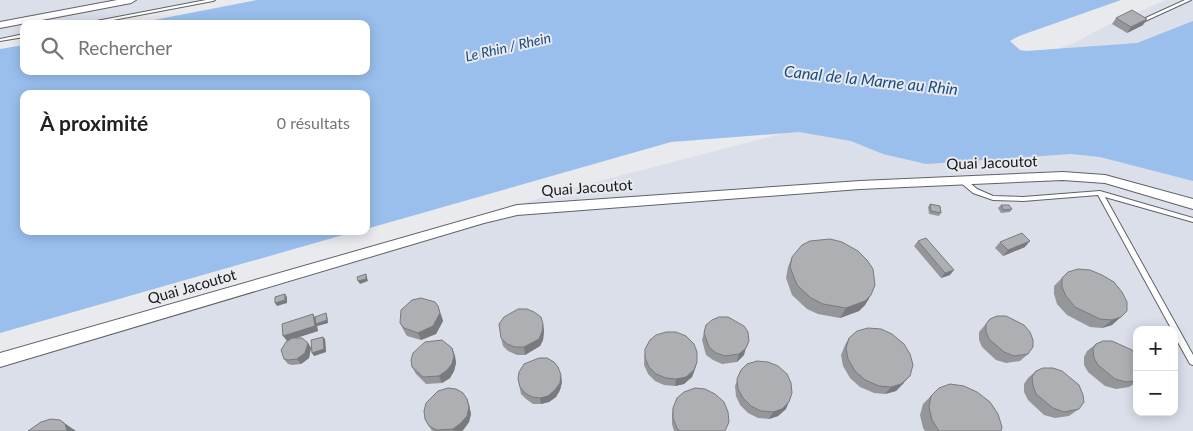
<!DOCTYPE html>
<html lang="fr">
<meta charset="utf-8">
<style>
body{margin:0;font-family:Lato,sans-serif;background:#f6f6f6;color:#202124}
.controls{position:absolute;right:15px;bottom:15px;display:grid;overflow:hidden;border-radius:10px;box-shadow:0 2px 12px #0003}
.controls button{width:45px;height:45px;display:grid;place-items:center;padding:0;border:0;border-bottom:1px solid #e0e0e0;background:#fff;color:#202124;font:25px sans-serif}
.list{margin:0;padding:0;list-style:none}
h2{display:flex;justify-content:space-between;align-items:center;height:65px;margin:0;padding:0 20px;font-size:21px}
h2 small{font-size:16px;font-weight:400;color:#757577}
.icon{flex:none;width:28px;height:28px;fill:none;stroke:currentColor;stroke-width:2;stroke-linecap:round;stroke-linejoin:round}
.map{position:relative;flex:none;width:1193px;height:431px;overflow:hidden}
.search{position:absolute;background:#fff;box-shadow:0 2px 12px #0003;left:20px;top:20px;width:350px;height:55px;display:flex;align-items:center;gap:12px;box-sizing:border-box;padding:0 18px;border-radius:10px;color:#757577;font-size:19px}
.panel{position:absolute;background:#fff;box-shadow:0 2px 12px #0003;left:20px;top:90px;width:350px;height:145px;border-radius:10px}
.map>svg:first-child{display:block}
</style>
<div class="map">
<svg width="1193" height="431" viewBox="0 0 1193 431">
<rect width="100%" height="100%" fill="#e8eaee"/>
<g fill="#dadfea" fill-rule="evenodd">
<path d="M0 0H210L93 24H24V38L0 42Z"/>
<path d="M1166 0H1193V431H0V358L581 186 784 133 961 84 1074 43 1106 26ZM1137 330H1174V412H1137Z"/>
</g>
<path fill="#9abfed" d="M257 0H1121L1019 36 1010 41 1020 50 1026 51 1137 43 1193 21V181L1100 157 1071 154 926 164 883 154 851 141 799 132 671 142 366 229V94H24V231H357L0 333V49L24 45V71H366V24H133Z"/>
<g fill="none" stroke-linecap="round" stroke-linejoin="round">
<g stroke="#606266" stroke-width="2">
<g id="lane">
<path d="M206 0H215L213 1 92 24H81Z"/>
<path d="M1185 0H1191L1143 22H1141L1139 21Z"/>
<path d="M24 34V37L0 41V39Z"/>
<path d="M960 178H964L977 189 993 196 1023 197 1100 191 1193 218V222L1105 197 1193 355V365L1190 364 1174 335V330H1172L1098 195 1023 201 993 200 973 193 960 182 959 180Z"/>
</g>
</g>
<g stroke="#606266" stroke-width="2">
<g id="street">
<path d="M117 0H136L131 3 0 28V22Z"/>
<path d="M1063 172 1105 175 1193 199V209L1105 183 1063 180 860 189 517 215 484 223 0 367V353L517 205 860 181Z"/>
</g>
</g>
<use href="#lane" fill="#fff" fill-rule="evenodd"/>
<use href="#street" fill="#fff" fill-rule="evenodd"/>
</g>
<g fill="#95969a">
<path d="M1116 18 1143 25 1127 33 1112 24Z"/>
<path d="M930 204 941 213 939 216 929 214 928 207Z"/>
<path d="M1001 205 1012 209 1010 212 1001 213 998 208Z"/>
<path d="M918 241 950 275 941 278 914 246Z"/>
<path d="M1000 242 1025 247 1003 256 995 248Z"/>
<path d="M792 257 871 295 865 305 859 311 840 318 818 314 807 309 792 295 786 278 788 267Z"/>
<path d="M1068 272 1122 292 1112 325 1102 328 1090 327 1067 315 1057 304 1054 294V286Z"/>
<path d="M441 314 443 321 436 334 421 340 407 336 404 331 400 323Z"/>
<path d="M327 316 328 323 317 326 318 331 296 338 308 343 311 348 325 339 326 352 314 356 311 348 309 358 301 364 292 365 288 364 284 359 289 340 287 341 315 317Z"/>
<path d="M990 319 1028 354 1020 361 1006 363 996 360 982 347 979 340V332Z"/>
<path d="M543 324 544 331 543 340 540 346 525 355H517L508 351 503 346 501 338Z"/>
<path d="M706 325 744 355 737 362 722 364 713 360 706 355 702 340Z"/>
<path d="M849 338 904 383 896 391 885 394 874 393 860 387 850 378 843 366 841 355 845 345Z"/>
<path d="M1096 344 1137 357V382L1129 387 1116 389 1105 386 1088 372 1084 365V357L1087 351Z"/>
<path d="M452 348 455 356 456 363 454 371 450 378 442 383 426 384 416 374 412 367Z"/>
<path d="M645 349 695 369 692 377 684 384 675 386 664 385 655 381 648 374 644 365Z"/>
<path d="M741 370 786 409 778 416 769 419 758 418 748 413 740 405 736 396 735 386Z"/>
<path d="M1036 371 1079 409 1069 416 1055 418 1044 415 1028 400 1024 392V384L1028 378Z"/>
<path d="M518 379 562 382 560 390 556 397 549 402 541 404H533L526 399 521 394Z"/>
<path d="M939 388 1001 431H925L923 428 920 415 923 404Z"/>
<path d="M467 399 469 405 471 414 469 422 464 429 462 431H432L425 419Z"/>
<path d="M673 408 725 431H674L672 424V414Z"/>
</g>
<g fill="#797a7d">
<path d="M1147 19 1143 25 1127 33 1131 27Z"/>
<path d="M1030 241 1025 247 1003 256 1008 250Z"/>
<path d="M954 270 950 275 941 278 945 273Z"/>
<path d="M366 274 368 281 360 284 358 281Z"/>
<path d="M285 294 287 297V303L277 306 275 303Z"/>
<path d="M871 295 865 305 859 311 840 318 846 308Z"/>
<path d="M438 306 443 321 436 334 421 340 418 333Z"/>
<path d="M326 313 327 316 328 323 317 326 318 331 287 341 283 336 313 314 316 319Z"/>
<path d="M1121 317 1112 325 1102 328 1112 320Z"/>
<path d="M543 324 544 331 543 340 540 346 525 355 524 347Z"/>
<path d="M323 337 325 339 326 352 314 356 312 353Z"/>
<path d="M308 343 311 348 309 358 301 364 297 359Z"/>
<path d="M452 348 455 356 456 363 454 371 450 378 442 383 439 376Z"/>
<path d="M746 348 744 355 737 362 739 354Z"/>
<path d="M697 362 695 369 692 377 684 384 675 386 676 379Z"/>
<path d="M561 375 562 382 560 390 556 397 549 402 541 404 540 398Z"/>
<path d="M910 376 896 391 885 394 891 387Z"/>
<path d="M467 399 469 405 471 414 469 422 464 429 462 431H454L453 429Z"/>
<path d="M789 402 786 409 778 416 769 419 773 412Z"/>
<path d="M60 420 70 427 76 431H67Z"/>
</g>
<g fill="#adafb3" stroke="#797a7d">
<path d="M1132 10 1147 19 1131 27 1116 18Z"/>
<path d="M930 204 940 206 941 213 931 211Z"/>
<path d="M1001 205H1009L1012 209 1004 210Z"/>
<path d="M1022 233 1030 241 1008 250 1000 242Z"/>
<path d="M926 238 954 270 945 273 918 241Z"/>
<path d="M830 239 842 242 858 251 867 260 873 269 875 285 871 295 865 301 846 308 823 304 811 298 797 285 790 267 792 257 802 245 810 241Z"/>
<path d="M1078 269 1090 270 1102 275 1114 282 1122 292 1127 302V311L1121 317 1112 320 1100 319 1075 307 1066 296 1062 287V278L1068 272Z"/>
<path d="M366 274V279L358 281 357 277Z"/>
<path d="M285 294V300L275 303V297Z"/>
<path d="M421 298 435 302 438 306 440 313 433 326 418 333 404 328 400 323 401 310 412 300Z"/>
<path d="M518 309H527L534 312 541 317 543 324 542 332 539 339 524 347H515L507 344 501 338 499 324 504 317Z"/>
<path d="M326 313 327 320 316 324 315 317Z"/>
<path d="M313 314 315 326 283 336 282 324Z"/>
<path d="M997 316H1006L1024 325 1030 332 1033 340V347L1028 354 1014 356 1004 352 989 339 986 332V324L990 319Z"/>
<path d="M719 317H728L744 326 748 332 749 341 746 348 739 354 725 356 716 353 709 347 704 333 706 325 712 320Z"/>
<path d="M868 328 881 329 892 334 904 344 910 354 913 365 910 376 901 384 891 387 879 386 865 380 855 371 848 359 846 348 849 338 857 331Z"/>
<path d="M666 332H676L686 336 694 344 697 352V362L694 370 686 377 676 379 666 378 656 374 649 367 645 358V349L650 340 656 335Z"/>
<path d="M323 337 324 349 312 353 311 340Z"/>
<path d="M292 338H302L308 343 305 353 297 359 288 360 284 359 281 350 286 342Z"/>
<path d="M442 340 452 348 454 356 452 364 447 370 439 376 423 377 412 367 411 360 413 353 425 342Z"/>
<path d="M1103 341H1112L1132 350 1137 357V381L1126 382 1115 379 1098 365 1094 358 1093 349 1096 344Z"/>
<path d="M539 358H547L554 362 558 367 561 375 560 383 555 390 548 396 540 398 532 397 525 393 520 387 518 379 519 372 524 364Z"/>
<path d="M757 361 768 362 778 366 787 374 791 383 792 393 789 402 782 409 773 412 761 411 751 406 743 398 738 389 737 379 741 370 747 364Z"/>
<path d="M1043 368H1053L1062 371 1079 385 1083 395 1084 402 1079 409 1064 412 1053 408 1036 394 1033 385 1032 377 1036 371Z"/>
<path d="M950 384 964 386 977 392 990 402 998 414 1002 427 1001 431H939L932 420 929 407 931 396 939 388Z"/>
<path d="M448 388 456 389 463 393 467 399 469 407 467 416 461 423 453 429 437 430 429 426 425 419 424 411 426 403 438 391Z"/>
<path d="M695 388 705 389 715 394 724 402 728 412 729 422 725 431H680L677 428 673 418V408L677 398 684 392Z"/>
<path d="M51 419 60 420 65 424 67 431H28L41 422Z"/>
</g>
<g text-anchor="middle" stroke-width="4" stroke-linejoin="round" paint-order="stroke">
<g font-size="14" font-style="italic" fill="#1a4b82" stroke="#e8eaee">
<text transform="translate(508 47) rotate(-13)" y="5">Le Rhin / Rhein</text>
</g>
<g font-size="15" fill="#161718" stroke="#e8eaee">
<text transform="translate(992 163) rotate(-2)" y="5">Quai Jacoutot</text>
<text transform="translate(587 188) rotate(-4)" y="5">Quai Jacoutot</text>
<text transform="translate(192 287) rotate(-16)" y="5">Quai Jacoutot</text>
</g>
<g font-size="16" font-style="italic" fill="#1a4b82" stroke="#e8eaee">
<text transform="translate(871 80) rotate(6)" y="6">Canal de la Marne au Rhin</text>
</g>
</g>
</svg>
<div class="controls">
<button>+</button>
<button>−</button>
</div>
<div class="search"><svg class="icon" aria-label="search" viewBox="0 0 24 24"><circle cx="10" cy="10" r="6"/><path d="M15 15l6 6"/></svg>Rechercher</div>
<section class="panel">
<h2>À proximité<small>0 résultats</small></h2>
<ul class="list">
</ul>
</section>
</div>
